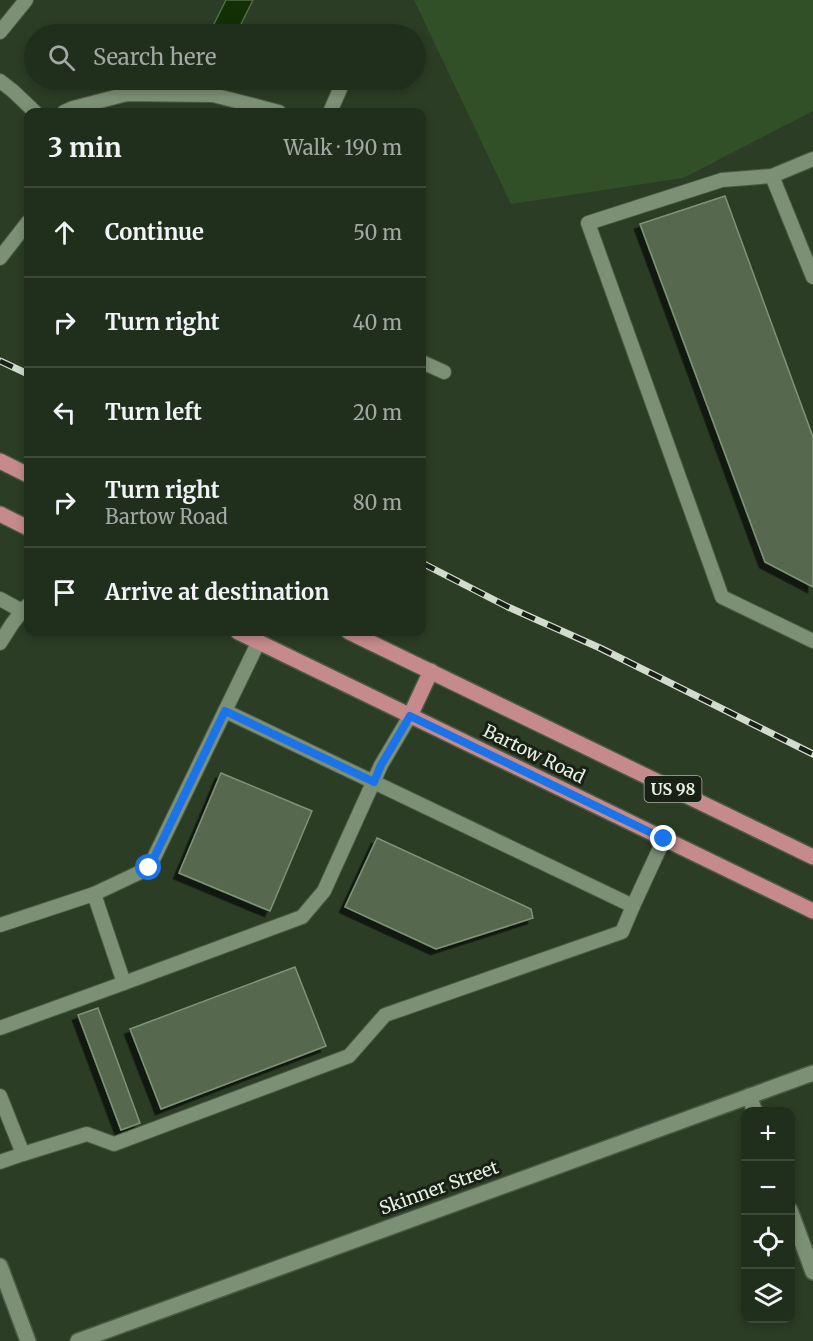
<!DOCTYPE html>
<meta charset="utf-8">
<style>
body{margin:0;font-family:Merriweather,serif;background:#2d3a29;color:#f1f3f6}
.controls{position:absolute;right:18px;bottom:18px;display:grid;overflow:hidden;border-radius:12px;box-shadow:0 3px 9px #0003}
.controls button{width:54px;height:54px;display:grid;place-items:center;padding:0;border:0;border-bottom:2px solid #3d4a3b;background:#202e1c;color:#f1f3f6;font:30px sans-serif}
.stop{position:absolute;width:18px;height:18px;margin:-14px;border:4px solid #1a73e8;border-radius:50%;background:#fff}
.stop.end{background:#1a73e8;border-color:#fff;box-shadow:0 2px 6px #0008}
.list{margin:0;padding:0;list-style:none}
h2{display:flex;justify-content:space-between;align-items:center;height:78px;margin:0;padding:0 24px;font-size:26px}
h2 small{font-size:20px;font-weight:400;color:#a2a8a3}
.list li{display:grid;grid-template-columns:39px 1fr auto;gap:18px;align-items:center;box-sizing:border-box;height:90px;padding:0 24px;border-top:2px solid #3d4a3b}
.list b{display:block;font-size:22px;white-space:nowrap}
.list p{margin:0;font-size:20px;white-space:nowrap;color:#a2a8a3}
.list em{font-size:20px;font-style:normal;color:#a2a8a3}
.icon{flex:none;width:33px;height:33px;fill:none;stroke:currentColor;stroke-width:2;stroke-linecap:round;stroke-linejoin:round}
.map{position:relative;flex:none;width:813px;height:1341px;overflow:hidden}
.search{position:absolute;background:#202e1c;box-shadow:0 3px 9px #0003;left:24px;top:24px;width:402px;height:66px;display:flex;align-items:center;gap:15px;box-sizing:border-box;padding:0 21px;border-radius:33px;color:#a2a8a3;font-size:22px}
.panel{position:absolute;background:#202e1c;box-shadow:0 3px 9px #0003;left:24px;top:108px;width:402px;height:528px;border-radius:12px}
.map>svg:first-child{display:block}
</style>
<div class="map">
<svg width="813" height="1341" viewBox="0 0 813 1341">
<defs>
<filter id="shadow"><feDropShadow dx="-5.5" dy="5.5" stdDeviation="0" flood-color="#0009"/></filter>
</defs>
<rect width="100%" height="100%" fill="#2b3d25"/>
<path fill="#315028" d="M414 0H813V111L683 178 511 204Z"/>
<path fill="#113005" stroke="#516a47" stroke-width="1.5" d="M226 0H253L236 34H220L211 30Z"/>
<g fill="#566950" stroke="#7e9378" stroke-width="1.5" filter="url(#shadow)">
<path d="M725 196 813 437V587L765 562 640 224Z"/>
<path d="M221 773 312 811 270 911 179 873Z"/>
<path d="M377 838 531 909 533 918 436 949 345 907Z"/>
<path d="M295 967 326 1046 161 1109 130 1029Z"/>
<path d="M98 1008 140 1123 121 1130 78 1015Z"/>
</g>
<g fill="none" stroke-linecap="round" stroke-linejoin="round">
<g stroke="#4a5944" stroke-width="16">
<g id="service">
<path d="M0 32 26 0"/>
<path d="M0 81 13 91 35 112"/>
<path d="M64 112 73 108 127 94 213 95 279 112"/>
<path d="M330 112 344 80"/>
<path d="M813 159 772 176 722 180 588 223 722 597 813 641"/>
<path d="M772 176 813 277"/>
<path d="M0 258 28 222"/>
<path d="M422 362 444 372"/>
<path d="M0 599 22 611 28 605"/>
<path d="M259 641 225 711 633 906 664 839"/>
<path d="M0 643 12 624 22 611"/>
<path d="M94 894 149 868 225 711"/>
<path d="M0 925 94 894 124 983 302 917 324 891 381 765 410 716"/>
<path d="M0 1028 124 983"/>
<path d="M0 1096 23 1154 0 1162"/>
<path d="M23 1154 87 1134 114 1144 349 1056 385 1015 622 932 633 906"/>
</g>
</g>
<g stroke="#4a5944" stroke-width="18">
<g id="minor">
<path d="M749 1096 755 1112"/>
<path d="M790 1210 813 1272"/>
<path d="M78 1341 813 1073"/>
</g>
</g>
<g stroke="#4a5944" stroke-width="18">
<path id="tertiary" d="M0 1266 28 1341"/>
</g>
<g stroke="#4a5944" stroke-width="18">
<g id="primary">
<path d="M0 461 28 475"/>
<path d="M0 514 28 528"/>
<path d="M238 632 813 911"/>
<path d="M349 632 813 857"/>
<path d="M410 716 431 671"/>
</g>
</g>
<use href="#service" stroke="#7b9075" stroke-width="14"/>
<use href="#minor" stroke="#7b9075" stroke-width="15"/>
<use href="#tertiary" stroke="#7b9075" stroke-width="15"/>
<use href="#primary" stroke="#c6898c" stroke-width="15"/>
<g stroke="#d0dccc" stroke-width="7">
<g id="rail">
<path d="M0 361 28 374"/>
<path d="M422 563 508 607 600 648 813 754"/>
</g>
</g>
<use href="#rail" stroke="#192116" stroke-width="4.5" stroke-dasharray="14" stroke-linecap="butt"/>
</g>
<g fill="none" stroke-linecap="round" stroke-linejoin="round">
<path stroke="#1a73e8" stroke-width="8" d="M149 868 225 711 374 782 381 765 410 716 664 839"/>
</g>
<g text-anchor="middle" stroke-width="6" stroke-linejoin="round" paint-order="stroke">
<rect fill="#192116" stroke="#a8b3a5" stroke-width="1.5" x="644.5" y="776" width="57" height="26" rx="4.5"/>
<g font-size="16" font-weight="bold" fill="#e6f1e2">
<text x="673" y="795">US 98</text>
</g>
<g font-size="18" fill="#e6f1e2" stroke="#192116">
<text transform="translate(534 754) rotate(26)" y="6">Bartow Road</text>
<text transform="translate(439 1188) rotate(-20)" y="6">Skinner Street</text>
</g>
</g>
</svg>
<div class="controls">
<button>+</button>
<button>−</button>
<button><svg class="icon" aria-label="locate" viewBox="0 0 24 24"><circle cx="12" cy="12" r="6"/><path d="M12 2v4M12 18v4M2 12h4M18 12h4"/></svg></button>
<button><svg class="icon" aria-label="layers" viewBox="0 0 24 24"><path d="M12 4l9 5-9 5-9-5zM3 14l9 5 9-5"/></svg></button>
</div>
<div class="stop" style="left:149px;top:868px"></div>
<div class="stop end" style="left:664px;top:839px"></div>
<div class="search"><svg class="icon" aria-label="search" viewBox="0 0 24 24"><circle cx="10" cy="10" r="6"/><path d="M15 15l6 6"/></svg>Search here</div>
<section class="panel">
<h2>3 min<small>Walk · 190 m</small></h2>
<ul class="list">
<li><svg class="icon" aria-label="ahead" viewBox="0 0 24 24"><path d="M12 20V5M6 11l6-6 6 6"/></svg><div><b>Continue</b></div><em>50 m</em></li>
<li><svg class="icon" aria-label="right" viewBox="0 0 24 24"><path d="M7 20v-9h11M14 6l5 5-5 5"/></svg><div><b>Turn right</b></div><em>40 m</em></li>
<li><svg class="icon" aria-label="left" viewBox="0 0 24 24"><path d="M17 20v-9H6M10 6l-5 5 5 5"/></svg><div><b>Turn left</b></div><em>20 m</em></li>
<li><svg class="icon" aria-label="right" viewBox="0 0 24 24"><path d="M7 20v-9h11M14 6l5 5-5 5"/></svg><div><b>Turn right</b><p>Bartow Road</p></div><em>80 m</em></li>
<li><svg class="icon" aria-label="arrive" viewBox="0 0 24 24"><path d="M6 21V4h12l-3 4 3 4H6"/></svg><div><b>Arrive at destination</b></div></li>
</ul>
</section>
</div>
